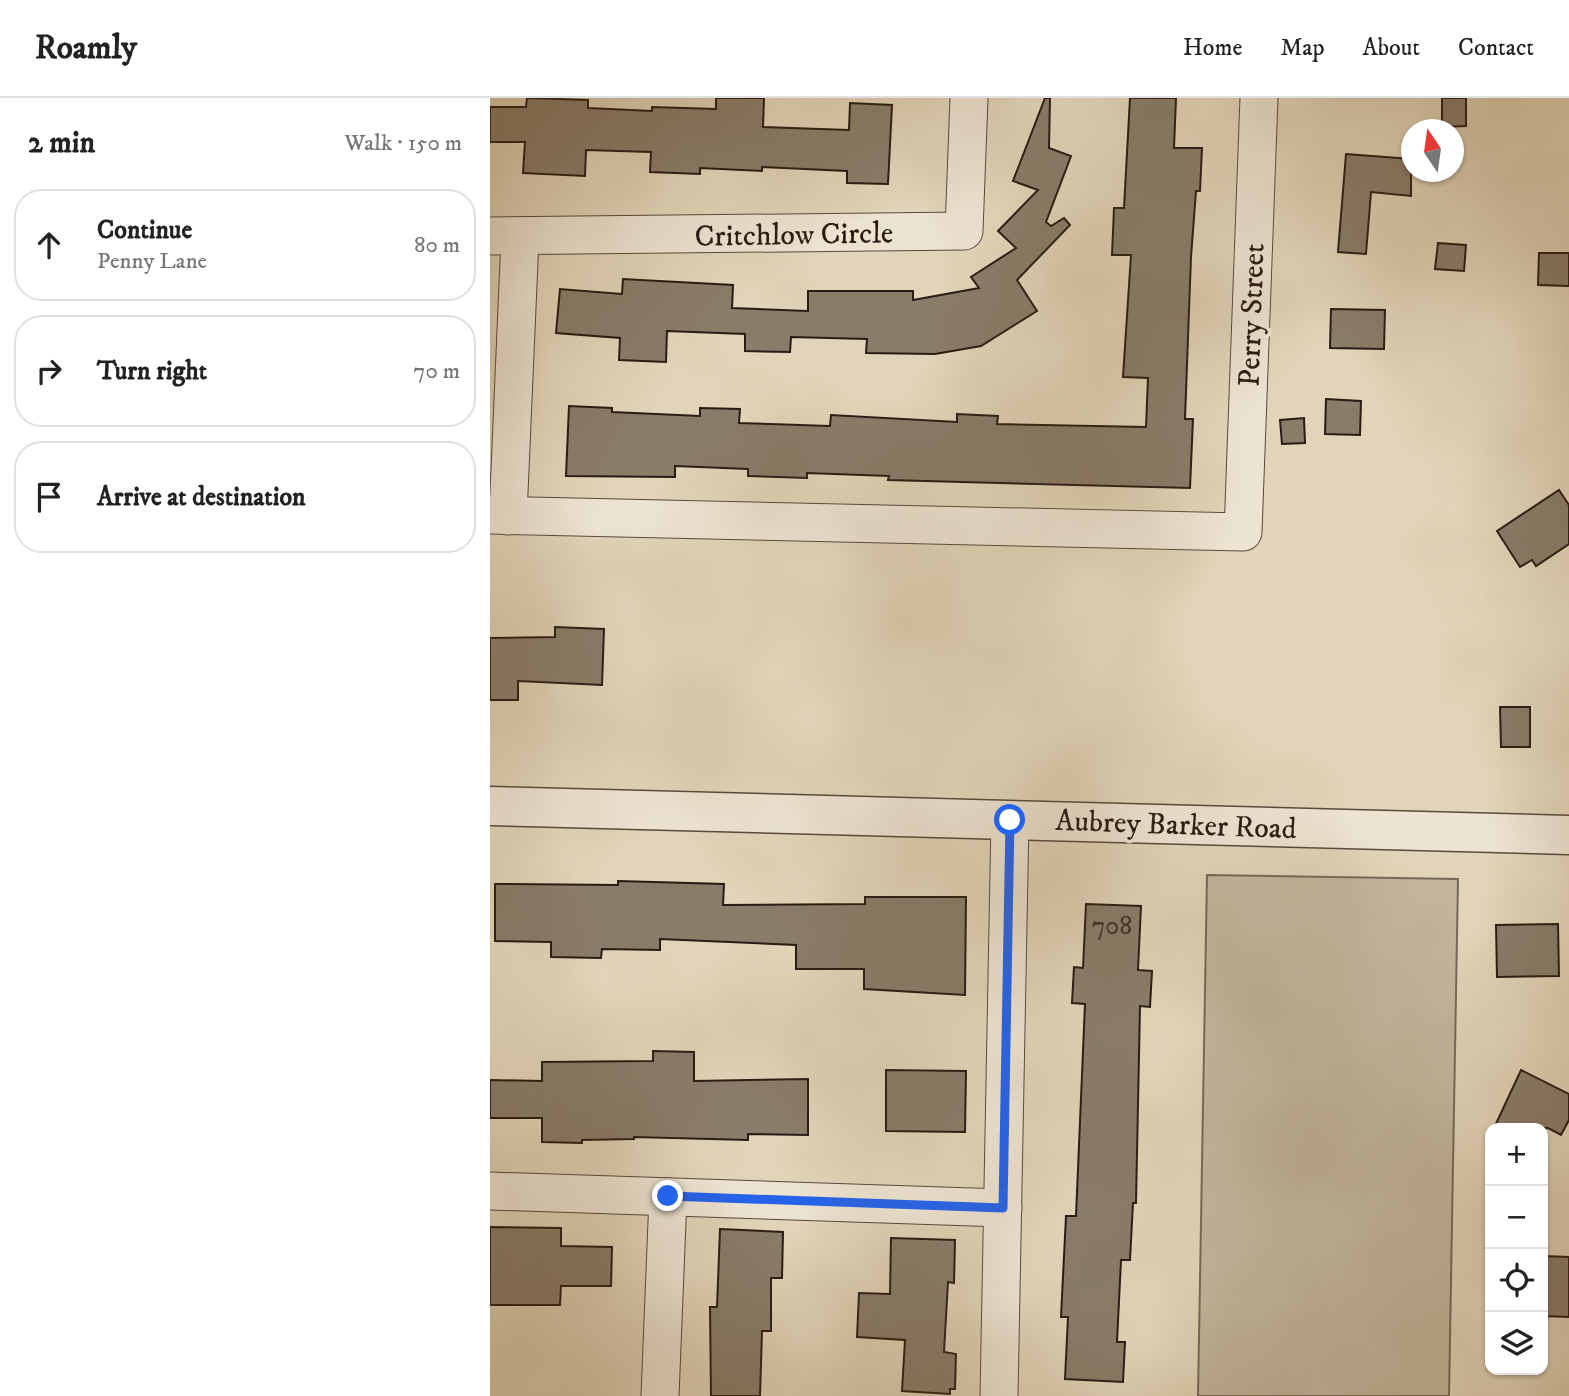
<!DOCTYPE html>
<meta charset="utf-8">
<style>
body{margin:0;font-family:"IM FELL DW Pica",serif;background:#f2f2f2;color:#222}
.controls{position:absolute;right:21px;bottom:21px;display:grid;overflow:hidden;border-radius:14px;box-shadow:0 2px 5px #0004}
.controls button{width:63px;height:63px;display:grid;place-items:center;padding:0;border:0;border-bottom:2px solid #e0e0e0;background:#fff;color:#222;font:35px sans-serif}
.compass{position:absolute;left:911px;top:21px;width:63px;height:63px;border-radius:50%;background:#fff;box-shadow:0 2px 5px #0004;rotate:347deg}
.stop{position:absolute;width:21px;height:21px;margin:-16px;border:5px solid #2563eb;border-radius:50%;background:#fff}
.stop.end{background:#2563eb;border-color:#fff;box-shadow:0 2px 7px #0008}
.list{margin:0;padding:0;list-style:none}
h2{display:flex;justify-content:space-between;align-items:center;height:91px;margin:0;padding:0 28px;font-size:30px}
h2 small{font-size:23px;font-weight:400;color:#767676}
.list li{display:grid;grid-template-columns:46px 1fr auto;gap:21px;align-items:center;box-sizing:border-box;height:112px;margin:0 14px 14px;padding:0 14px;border:2px solid #e0e0e0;border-radius:28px}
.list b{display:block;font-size:26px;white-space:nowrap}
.list p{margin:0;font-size:23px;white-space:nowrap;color:#767676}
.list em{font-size:23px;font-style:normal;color:#767676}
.icon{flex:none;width:38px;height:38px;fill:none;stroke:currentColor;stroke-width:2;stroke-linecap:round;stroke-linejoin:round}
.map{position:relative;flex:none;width:1079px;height:1298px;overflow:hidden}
header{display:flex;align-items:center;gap:42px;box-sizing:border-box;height:98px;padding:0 35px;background:#fff;border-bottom:2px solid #e0e0e0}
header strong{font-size:33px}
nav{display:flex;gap:38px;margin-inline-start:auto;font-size:24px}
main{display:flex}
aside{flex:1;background:#fff}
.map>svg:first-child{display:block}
</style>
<header>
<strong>Roamly</strong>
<nav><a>Home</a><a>Map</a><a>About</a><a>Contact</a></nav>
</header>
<main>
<aside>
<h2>2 min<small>Walk · 150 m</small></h2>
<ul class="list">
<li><svg class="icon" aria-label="ahead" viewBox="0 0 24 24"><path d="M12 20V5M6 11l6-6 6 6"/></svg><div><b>Continue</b><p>Penny Lane</p></div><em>80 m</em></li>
<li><svg class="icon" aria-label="right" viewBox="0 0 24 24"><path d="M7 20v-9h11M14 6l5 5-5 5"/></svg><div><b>Turn right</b></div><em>70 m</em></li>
<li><svg class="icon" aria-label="arrive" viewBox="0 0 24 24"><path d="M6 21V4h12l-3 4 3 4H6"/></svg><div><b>Arrive at destination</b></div></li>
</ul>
</aside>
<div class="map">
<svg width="1079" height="1298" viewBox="0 0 1079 1298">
<rect width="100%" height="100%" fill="#e1d4b8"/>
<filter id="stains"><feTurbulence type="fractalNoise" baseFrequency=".00286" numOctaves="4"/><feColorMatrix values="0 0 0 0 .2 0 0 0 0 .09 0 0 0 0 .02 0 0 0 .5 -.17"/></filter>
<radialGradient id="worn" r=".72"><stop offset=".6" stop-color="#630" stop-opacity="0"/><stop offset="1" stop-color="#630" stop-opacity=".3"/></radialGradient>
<path fill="#c2b59c" stroke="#766858" stroke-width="2" d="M717 777 968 781 959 1298H708Z"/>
<g fill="#897c69" stroke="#2a1c14" stroke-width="2">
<path d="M37 0 98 2V10L162 13V9L226 11V0H274L273 29 359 32 360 5 402 7 398 86 357 85V73L272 69V73L210 70V76L160 74 161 54 96 52 95 78 33 75 35 44H0V9H36Z"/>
<path d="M555 0H560L559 50 581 58 556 124 561 128 574 120 580 127 527 182 547 213 491 248 445 256 376 255 377 241 301 239 300 254 255 253V236L177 233 176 264 129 262 130 240 66 235 70 191 132 196 133 181 243 187 242 210 318 213V193H423V202L489 190 481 179 526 150 508 133 548 92 523 83Z"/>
<path d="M640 0H686L684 50H712L710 93H706L701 159 695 321H703L700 390 398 382 399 378 317 375V380L258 378V371L185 368V379L76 378 79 308 122 310V314L210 318V310L250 311 249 325 340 328 341 317 467 324V316L508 318 507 326 656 329 658 280 633 279 641 157H622L624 110H634Z"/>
<path d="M952 0H976V28L952 29Z"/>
<path d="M856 56 921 61V98L881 94 876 156 848 154Z"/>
<path d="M948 145 976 147 974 173 945 171Z"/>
<path d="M1049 155H1079V188L1048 187Z"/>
<path d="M841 211 895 212 894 251 840 250Z"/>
<path d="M836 301 871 303 870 337 835 336Z"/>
<path d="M814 320 815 345 792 346 790 322Z"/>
<path d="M1069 392 1079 407V446L1046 468 1042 462 1030 469 1007 433Z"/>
<path d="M65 529 114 531 112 587 28 583V602H0V540L65 539Z"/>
<path d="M1010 609H1040V649H1011Z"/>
<path d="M128 783 234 786 233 807 375 806V799H476L475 897 374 891V871H306V847L170 841V852L112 851 111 860 61 859V844L5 843V786L128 787Z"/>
<path d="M596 806 651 808 648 872 662 873 660 909 650 908 646 1105H643L640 1162H631L627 1244H635L633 1284 575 1281 578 1219H571L576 1118H586L595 906 582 905 584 869 593 870Z"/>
<path d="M1068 826 1069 878 1007 879 1006 827Z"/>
<path d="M163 953 204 954V983L318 981V1037L258 1036V1042L144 1039V1041L92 1042V1045L52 1044V1020H0V982L52 983V964L163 963Z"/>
<path d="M396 972 476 973 475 1034 396 1033Z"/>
<path d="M1031 972 1079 996V1022L1071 1037 1058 1030H1004Z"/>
<path d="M0 1129 71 1130V1148L122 1149 121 1188H71L70 1207H0Z"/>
<path d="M230 1131 293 1134 292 1180H281V1233H272L270 1298H221L220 1209H227Z"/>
<path d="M401 1140 465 1142 464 1185 458 1184 454 1254 466 1256 465 1291H460V1296L412 1293 415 1242 367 1239 369 1195 400 1196Z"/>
<path d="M1053 1158 1079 1159V1219L1053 1218Z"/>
</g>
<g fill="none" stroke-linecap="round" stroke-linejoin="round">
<g stroke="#584a3d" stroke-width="39">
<g id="minor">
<path d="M0 138 474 133 479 0"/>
<path d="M0 417 753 434 769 0"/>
<path d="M18 418 30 140"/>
<path d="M0 1093 513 1110"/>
<path d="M170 1298 178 1099"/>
<path d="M509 1298 520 722"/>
</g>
</g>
<g stroke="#584a3d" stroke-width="41">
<path id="tertiary" d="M0 708 1079 737"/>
</g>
<use href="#minor" stroke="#ece3d1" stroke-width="37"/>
<use href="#tertiary" stroke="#ece3d1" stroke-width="38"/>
</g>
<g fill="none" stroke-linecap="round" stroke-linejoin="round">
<path stroke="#2563eb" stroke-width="9" d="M178 1098 513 1110 520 722"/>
</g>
<g text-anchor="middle" stroke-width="7" stroke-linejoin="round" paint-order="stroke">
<g font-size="26" fill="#423429">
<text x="622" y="836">708</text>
</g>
<g font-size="30" fill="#2a1c14" stroke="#ece3d1">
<text transform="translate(304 136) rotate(-1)" y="10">Critchlow Circle</text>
<text transform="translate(761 217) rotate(-88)" y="10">Perry Street</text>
<text transform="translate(686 726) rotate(2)" y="10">Aubrey Barker Road</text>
</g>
</g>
<rect width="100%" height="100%" filter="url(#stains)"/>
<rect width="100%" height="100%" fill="url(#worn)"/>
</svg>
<div class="controls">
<button>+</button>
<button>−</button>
<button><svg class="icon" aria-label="locate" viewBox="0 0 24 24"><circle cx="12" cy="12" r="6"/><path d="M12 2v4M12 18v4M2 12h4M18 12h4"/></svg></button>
<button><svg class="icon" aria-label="layers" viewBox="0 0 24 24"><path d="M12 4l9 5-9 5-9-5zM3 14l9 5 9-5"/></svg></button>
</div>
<svg class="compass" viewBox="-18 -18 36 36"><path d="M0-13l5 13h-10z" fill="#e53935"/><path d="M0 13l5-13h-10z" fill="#767676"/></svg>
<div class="stop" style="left:520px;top:722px"></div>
<div class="stop end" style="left:178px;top:1098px"></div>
</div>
</main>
